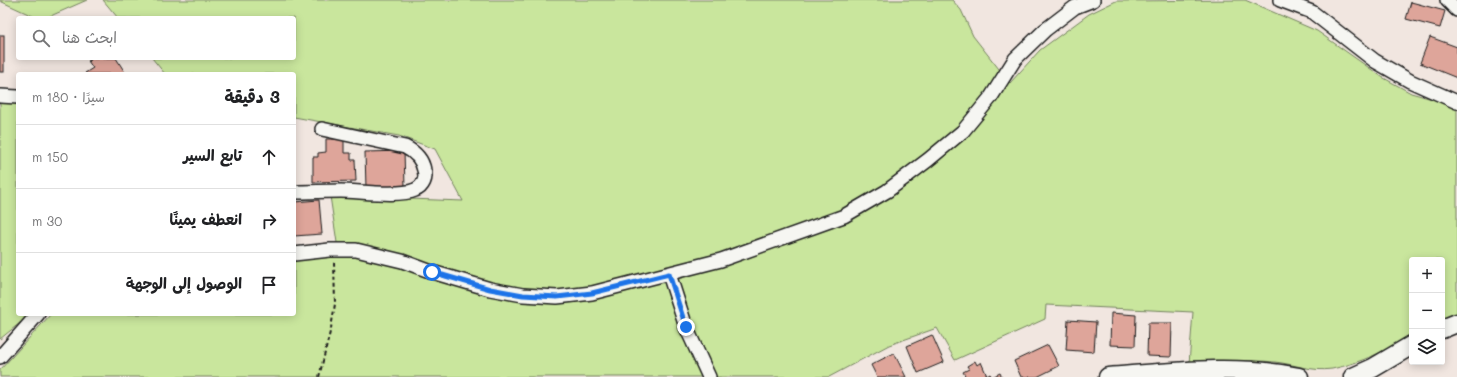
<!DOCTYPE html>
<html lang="ar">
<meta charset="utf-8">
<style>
body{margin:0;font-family:Mali,"Playpen Sans Arabic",sans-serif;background:#f6f6f6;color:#202124;direction:rtl}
.controls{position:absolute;right:12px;bottom:12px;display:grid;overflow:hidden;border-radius:4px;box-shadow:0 2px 10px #0003}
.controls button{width:36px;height:36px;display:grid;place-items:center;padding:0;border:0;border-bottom:1px solid #e0e0e0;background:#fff;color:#202124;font:20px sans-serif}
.stop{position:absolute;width:12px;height:12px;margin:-9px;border:3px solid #1a73e8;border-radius:50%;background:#fff}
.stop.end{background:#1a73e8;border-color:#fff;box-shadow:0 1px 4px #0008}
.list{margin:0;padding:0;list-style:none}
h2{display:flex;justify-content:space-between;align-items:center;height:52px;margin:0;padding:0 16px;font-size:17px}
h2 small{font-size:13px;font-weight:400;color:#757577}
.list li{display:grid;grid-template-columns:26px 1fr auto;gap:12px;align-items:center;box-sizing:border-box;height:64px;padding:0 16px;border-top:1px solid #e0e0e0}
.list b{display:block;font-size:15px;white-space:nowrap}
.list em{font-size:13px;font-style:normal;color:#757577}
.icon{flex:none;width:22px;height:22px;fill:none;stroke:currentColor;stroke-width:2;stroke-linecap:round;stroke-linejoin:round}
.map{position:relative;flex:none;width:1457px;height:377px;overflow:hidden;direction:ltr}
.search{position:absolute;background:#fff;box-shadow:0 2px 10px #0003;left:16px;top:16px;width:280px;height:44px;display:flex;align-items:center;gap:10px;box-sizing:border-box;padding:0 14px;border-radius:4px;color:#757577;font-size:15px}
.panel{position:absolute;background:#fff;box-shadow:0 2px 10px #0003;left:16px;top:72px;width:280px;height:244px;border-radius:4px;direction:rtl}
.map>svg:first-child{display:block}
</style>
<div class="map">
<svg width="1457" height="377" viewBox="0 0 1457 377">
<rect width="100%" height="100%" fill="#f1e6e0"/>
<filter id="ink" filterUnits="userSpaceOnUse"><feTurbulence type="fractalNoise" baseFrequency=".025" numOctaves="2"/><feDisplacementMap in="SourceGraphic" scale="8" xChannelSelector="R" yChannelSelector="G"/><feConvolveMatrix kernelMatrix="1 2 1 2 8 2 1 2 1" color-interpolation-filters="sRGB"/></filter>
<g filter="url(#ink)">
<g fill="#c9e69d" stroke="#72815c">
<path d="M0 0H87L46 18H37L0 1Z"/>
<path d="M103 0H952L961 10 973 36 1010 83 1040 50 1089 14 1116 1 1245 0 1317 31 1382 77 1411 93 1457 106V317L1442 322V260H1412V337C1386 350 1361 363 1332 369 1312 372 1294 364 1275 362 1246 359 1217 362 1189 364L1193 312 1046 305 1045 319 955 360 937 328 889 345 829 377H0V370L51 314H294V261L339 256 330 196 463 201 435 149 399 136 294 117V74H165L152 58H294V18H118Z"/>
<path d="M0 102 18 104V314H31L0 339Z"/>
</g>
<g fill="#dea59a" stroke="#1c1c1c">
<path d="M1411 2 1445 11 1440 28 1406 19Z"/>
<rect x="0" y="35" width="4" height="37"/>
<path d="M1430 37 1457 47V78L1420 63Z"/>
<path d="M93 58H116L126 74H86L85 73 93 68 88 61Z"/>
<path d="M326 139H344V153H351V160H355L356 181 313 182V157H318V153L326 152Z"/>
<path d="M404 151 405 187 366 188 365 152Z"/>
<path d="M319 200 322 234 294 236V202Z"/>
<path d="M1111 313 1136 315 1135 346 1110 345Z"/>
<path d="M1068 320 1096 322 1094 352 1066 350Z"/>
<path d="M1148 323H1172L1171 357 1147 356Z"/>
<path d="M932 335 944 362 918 373 907 346Z"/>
<path d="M1048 345 1059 366 1037 377H1021L1014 361Z"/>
<path d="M894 353 906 377H877L871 365Z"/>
<path d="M975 361 977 365 981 362 987 376 990 374 992 377 1000 373 1002 377H966L963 372 969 369 967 366Z"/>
</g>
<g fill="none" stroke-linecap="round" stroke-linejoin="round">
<g stroke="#1c1c1c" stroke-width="16">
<g id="street">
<path d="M1280 0 1312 12 1375 61 1410 81 1457 102"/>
<path d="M1447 0 1457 10"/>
<path d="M0 96 18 97"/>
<path d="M294 192C310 192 325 191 341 191 358 191 400 197 415 190 423 187 427 178 424 170 422 159 415 152 405 147L322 129"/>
<path d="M294 254 330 250H356L402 261 432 272 490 289 523 295 557 297 592 293 721 260 844 216 887 191 928 160 963 131 991 97 1015 59 1045 30 1075 7 1093 0"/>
<path d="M669 274 686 327 709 377"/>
<path d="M0 357 38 314"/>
</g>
</g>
<g stroke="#1c1c1c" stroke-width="21">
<g id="secondary">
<path d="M1442 329 1457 323"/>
<path d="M1108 377C1172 372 1236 364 1299 377"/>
<path d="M1353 377 1373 368 1412 345"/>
</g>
</g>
<path stroke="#1c1c1c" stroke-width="2" stroke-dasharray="4 3" stroke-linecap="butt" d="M319 377 331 328 335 304 334 262"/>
<use href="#street" stroke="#f6f6f2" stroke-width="13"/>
<use href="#secondary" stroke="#f6f6f2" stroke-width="18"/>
</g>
</g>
<g fill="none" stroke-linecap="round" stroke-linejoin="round" filter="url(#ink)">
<path stroke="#1a73e8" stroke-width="5" d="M432 272 490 289 523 295 557 297 592 293 669 274 686 327"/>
</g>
</svg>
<div class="controls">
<button>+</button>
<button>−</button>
<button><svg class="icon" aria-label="layers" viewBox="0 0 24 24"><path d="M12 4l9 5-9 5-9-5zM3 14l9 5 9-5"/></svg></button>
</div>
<div class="stop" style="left:432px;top:272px"></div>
<div class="stop end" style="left:686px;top:327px"></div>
<div class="search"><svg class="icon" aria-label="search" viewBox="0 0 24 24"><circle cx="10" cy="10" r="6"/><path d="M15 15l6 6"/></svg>ابحث هنا</div>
<section class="panel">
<h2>3 دقيقة<small>سيرًا · 180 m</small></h2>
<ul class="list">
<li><svg class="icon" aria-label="ahead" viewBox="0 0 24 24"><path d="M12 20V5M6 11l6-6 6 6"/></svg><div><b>تابع السير</b></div><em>150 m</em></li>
<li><svg class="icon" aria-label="right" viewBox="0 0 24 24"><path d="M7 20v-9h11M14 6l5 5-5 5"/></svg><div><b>انعطف يمينًا</b></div><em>30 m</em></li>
<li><svg class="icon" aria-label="arrive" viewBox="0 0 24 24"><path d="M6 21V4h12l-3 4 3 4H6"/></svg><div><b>الوصول إلى الوجهة</b></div></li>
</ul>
</section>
</div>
